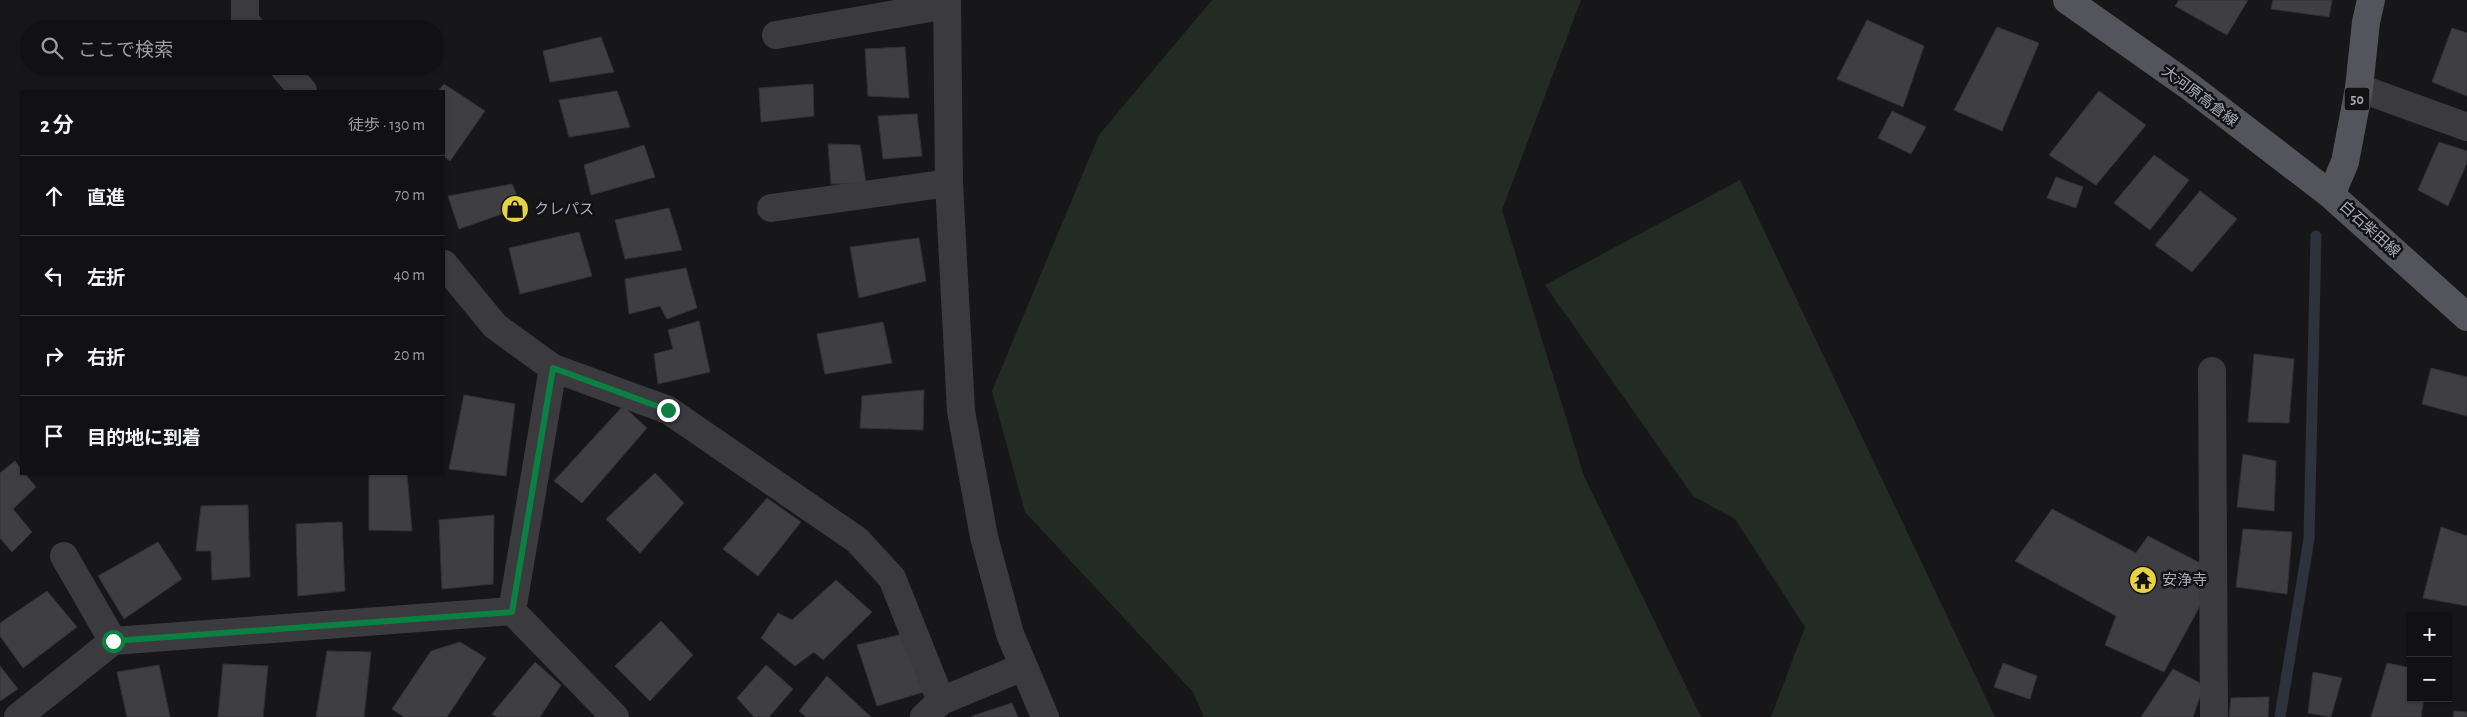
<!DOCTYPE html>
<html lang="ja">
<meta charset="utf-8">
<style>
body{margin:0;font-family:"Alegreya Sans","Noto Sans JP",sans-serif;background:#1a1a1c;color:#f1f3f6}
.controls{position:absolute;right:15px;bottom:15px;display:grid;overflow:hidden;border-radius:0px;box-shadow:0 1px 4px #0004}
.controls button{width:45px;height:45px;display:grid;place-items:center;padding:0;border:0;border-bottom:1px solid #303133;background:#111113;color:#f1f3f6;font:25px sans-serif}
.stop{position:absolute;width:15px;height:15px;margin:-11px;border:4px solid #0b8043;border-radius:50%;background:#fff}
.stop.end{background:#0b8043;border-color:#fff;box-shadow:0 1px 5px #0008}
.list{margin:0;padding:0;list-style:none}
h2{display:flex;justify-content:space-between;align-items:center;height:65px;margin:0;padding:0 20px;font-size:21px}
h2 small{font-size:16px;font-weight:400;color:#9c9da0}
.list li{display:grid;grid-template-columns:32px 1fr auto;gap:15px;align-items:center;box-sizing:border-box;height:80px;padding:0 20px;border-top:1px solid #303133}
.list b{display:block;font-size:19px;white-space:nowrap}
.list em{font-size:16px;font-style:normal;color:#9c9da0}
.icon{flex:none;width:28px;height:28px;fill:none;stroke:currentColor;stroke-width:2;stroke-linecap:round;stroke-linejoin:round}
.map{position:relative;flex:none;width:2467px;height:717px;overflow:hidden}
.search{position:absolute;background:#111113;box-shadow:0 1px 4px #0004;left:20px;top:20px;width:425px;height:55px;display:flex;align-items:center;gap:12px;box-sizing:border-box;padding:0 18px;border-radius:28px;color:#9c9da0;font-size:19px}
.panel{position:absolute;background:#111113;box-shadow:0 1px 4px #0004;left:20px;top:90px;width:425px;height:385px;border-radius:0px}
.map>svg:first-child{display:block}
</style>
<div class="map">
<svg width="2467" height="717" viewBox="0 0 2467 717">
<rect width="100%" height="100%" fill="#171719"/>
<g fill="#232b25">
<path d="M1212 0H1581L1502 210 1584 476 1701 717H1204L1193 692 1025 512 992 391 1099 135Z"/>
<path d="M1740 180 1995 717H1771L1805 627 1735 519 1693 496 1545 285Z"/>
</g>
<g fill="none" stroke-linecap="round" stroke-linejoin="round">
<path stroke="#2e323c" stroke-width="11" d="M2280 717 2309 539 2316 236"/>
</g>
<g fill="#3f3f43" stroke="#323135">
<path d="M2179 0H2248L2227 35 2175 6Z"/>
<path d="M2273 0H2332L2329 17 2271 9Z"/>
<path d="M1867 20 1924 46 1903 107 1837 79Z"/>
<path d="M1997 27 2039 43 2002 131 1954 110Z"/>
<path d="M2452 28 2467 33V96L2432 82Z"/>
<path d="M601 37 614 72 550 82 543 51Z"/>
<path d="M905 47 909 98 868 96 865 49Z"/>
<path d="M444 84 485 111 450 161 444 157V91H438Z"/>
<path d="M813 84 814 116 761 122 759 88Z"/>
<path d="M617 91 630 127 569 137 559 100Z"/>
<path d="M2099 91 2146 125 2096 185 2049 155Z"/>
<path d="M1892 111 1926 127 1911 154 1878 138Z"/>
<path d="M917 114 922 156 883 159 878 116Z"/>
<path d="M2439 142 2467 151V163L2448 206 2418 190Z"/>
<path d="M828 144 860 145 866 183 831 184Z"/>
<path d="M644 145 655 177 591 195 584 165Z"/>
<path d="M2154 155 2189 180 2150 230 2114 203Z"/>
<path d="M2056 177 2083 187 2076 208 2047 198Z"/>
<path d="M512 184 522 207 459 229 448 196Z"/>
<path d="M2200 191 2237 219 2192 272 2155 245Z"/>
<path d="M669 208 682 250 625 259 615 220Z"/>
<path d="M579 232 592 276 520 294 509 248Z"/>
<path d="M919 238 926 281 859 298 850 247Z"/>
<path d="M686 268 697 308 667 319 660 306 629 314 625 279Z"/>
<path d="M699 321 710 372 658 384 654 354 673 349 668 330Z"/>
<path d="M883 322 892 363 825 374 817 334Z"/>
<path d="M2254 354 2294 359 2289 423 2248 422Z"/>
<path d="M2431 368 2467 377V416L2422 404Z"/>
<path d="M924 390 923 430 860 428 862 396Z"/>
<path d="M464 395 515 404 506 476 449 469Z"/>
<path d="M623 406 647 428 582 503 554 481Z"/>
<path d="M2243 454 2276 461 2274 511 2237 507Z"/>
<path d="M15 461 21 469V474H25L36 487 13 509 32 532 12 552 0 538V473Z"/>
<path d="M655 473 684 503 640 553 606 519Z"/>
<path d="M369 474H407L412 531 369 530Z"/>
<path d="M767 498 801 522 758 576 723 549Z"/>
<path d="M248 505 250 577 212 580 211 551H196L201 506Z"/>
<path d="M2052 509 2136 553 2148 536 2204 565 2207 593 2164 672 2105 645 2116 616 2015 561Z"/>
<path d="M494 515 493 584 442 589 439 520Z"/>
<path d="M342 522 345 591 298 596 296 524Z"/>
<path d="M2441 527 2467 536V606L2423 598Z"/>
<path d="M2243 529 2292 532 2287 594 2236 587Z"/>
<path d="M158 542 182 579 124 619 98 576Z"/>
<path d="M836 580 872 612 823 660 814 652 795 666 761 638 778 613 792 620Z"/>
<path d="M47 591 77 627 23 668 0 636V623Z"/>
<path d="M661 621 693 655 650 701 615 666Z"/>
<path d="M907 633 924 692 877 706 857 645Z"/>
<path d="M460 642 486 658 447 717H404L392 709 431 651Z"/>
<path d="M327 651 371 652 364 717H316Z"/>
<path d="M535 662 561 685 540 717H497L492 714Z"/>
<path d="M2003 663 2037 676 2030 699 1994 687Z"/>
<path d="M2387 663 2411 668V698H2424L2421 717H2371Z"/>
<path d="M223 664 268 666 263 717H218Z"/>
<path d="M159 665 170 717H127L117 672Z"/>
<path d="M766 665 793 689 769 717H754L737 698Z"/>
<path d="M0 666 18 689 0 701Z"/>
<path d="M2173 669 2204 685 2193 717H2141Z"/>
<path d="M2313 672 2342 678 2331 717 2308 713Z"/>
<path d="M827 676 871 717H806L799 711Z"/>
<path d="M2269 697 2268 717H2229L2231 698Z"/>
<path d="M1012 703 1018 717H972V716Z"/>
<path d="M2454 711 2467 712V717H2453Z"/>
</g>
<g fill="none" stroke-linecap="round" stroke-linejoin="round">
<g stroke="#3a3a3f" stroke-width="28">
<path d="M245 0V21L252 29"/>
<path d="M947 0 949 183 961 411 984 537 1010 634 1045 717"/>
<path d="M776 35 947 5"/>
<path d="M282 66 303 91"/>
<path d="M2359 88 2467 127"/>
<path d="M771 208 949 183"/>
<path d="M444 264 495 326 553 368 512 611"/>
<path d="M553 368 668 410 857 540 892 578 941 701"/>
<path d="M2212 371 2214 717"/>
<path d="M64 556 113 641"/>
<path d="M18 717 113 641 512 611 615 717"/>
<path d="M924 717 941 701 1023 667"/>
</g>
<g stroke="#54545c" stroke-width="28">
<path d="M2067 0 2189 86 2331 195 2467 317"/>
<path d="M2331 195 2345 162 2359 88 2366 22 2371 0"/>
</g>
</g>
<g fill="none" stroke-linecap="round" stroke-linejoin="round">
<path stroke="#0b8043" stroke-width="6" d="M113 641 512 612 553 368 668 410"/>
</g>
<defs>
<g id="shop-disc" transform="scale(1.4375)"><circle r="9.5" fill="#e7d341" stroke="#121214"/><path d="M-5-2.5h2.3a2.7 3.5 0 0 1 5.4 0H5L5.5 6h-11ZM-1.5-2.5h3a1.5 2.3 0 0 0-3 0Z" fill="#111"/></g>
<g id="temple-disc" transform="scale(1.4375)"><circle r="9.5" fill="#e7d341" stroke="#121214"/><path d="M0-6L5-2H3V0L6.5 2.5H4V6H1.5V3h-3V6H-4V2.5H-6.5L-3 0V-2H-5Z" fill="#111"/></g>
</defs>
<g fill-rule="evenodd">
<use href="#shop-disc" x="515" y="209"/>
<use href="#temple-disc" x="2143" y="580"/>
</g>
<g text-anchor="middle" stroke-width="5" stroke-linejoin="round" paint-order="stroke">
<rect fill="#121214" stroke="#7c7d87" stroke-width="1" x="2344.5" y="87.5" width="25" height="23" rx="4"/>
<g font-size="14" font-weight="bold" fill="#aaabb8">
<text x="2357" y="104">50</text>
</g>
<g font-size="15" fill="#aaabb8" stroke="#121214">
<text transform="translate(2200 96) rotate(37)" y="5">大河原高倉線</text>
<text transform="translate(2370 229) rotate(42)" y="5">白石柴田線</text>
</g>
<g font-size="15" fill="#aaabb8" stroke="#121214" text-anchor="start">
<text x="534" y="214">クレパス</text>
<text x="2162" y="585">安浄寺</text>
</g>
</g>
</svg>
<div class="controls">
<button>+</button>
<button>−</button>
</div>
<div class="stop" style="left:113px;top:641px"></div>
<div class="stop end" style="left:668px;top:410px"></div>
<div class="search"><svg class="icon" aria-label="search" viewBox="0 0 24 24"><circle cx="10" cy="10" r="6"/><path d="M15 15l6 6"/></svg>ここで検索</div>
<section class="panel">
<h2>2 分<small>徒歩 · 130 m</small></h2>
<ul class="list">
<li><svg class="icon" aria-label="ahead" viewBox="0 0 24 24"><path d="M12 20V5M6 11l6-6 6 6"/></svg><div><b>直進</b></div><em>70 m</em></li>
<li><svg class="icon" aria-label="left" viewBox="0 0 24 24"><path d="M17 20v-9H6M10 6l-5 5 5 5"/></svg><div><b>左折</b></div><em>40 m</em></li>
<li><svg class="icon" aria-label="right" viewBox="0 0 24 24"><path d="M7 20v-9h11M14 6l5 5-5 5"/></svg><div><b>右折</b></div><em>20 m</em></li>
<li><svg class="icon" aria-label="arrive" viewBox="0 0 24 24"><path d="M6 21V4h12l-3 4 3 4H6"/></svg><div><b>目的地に到着</b></div></li>
</ul>
</section>
</div>
